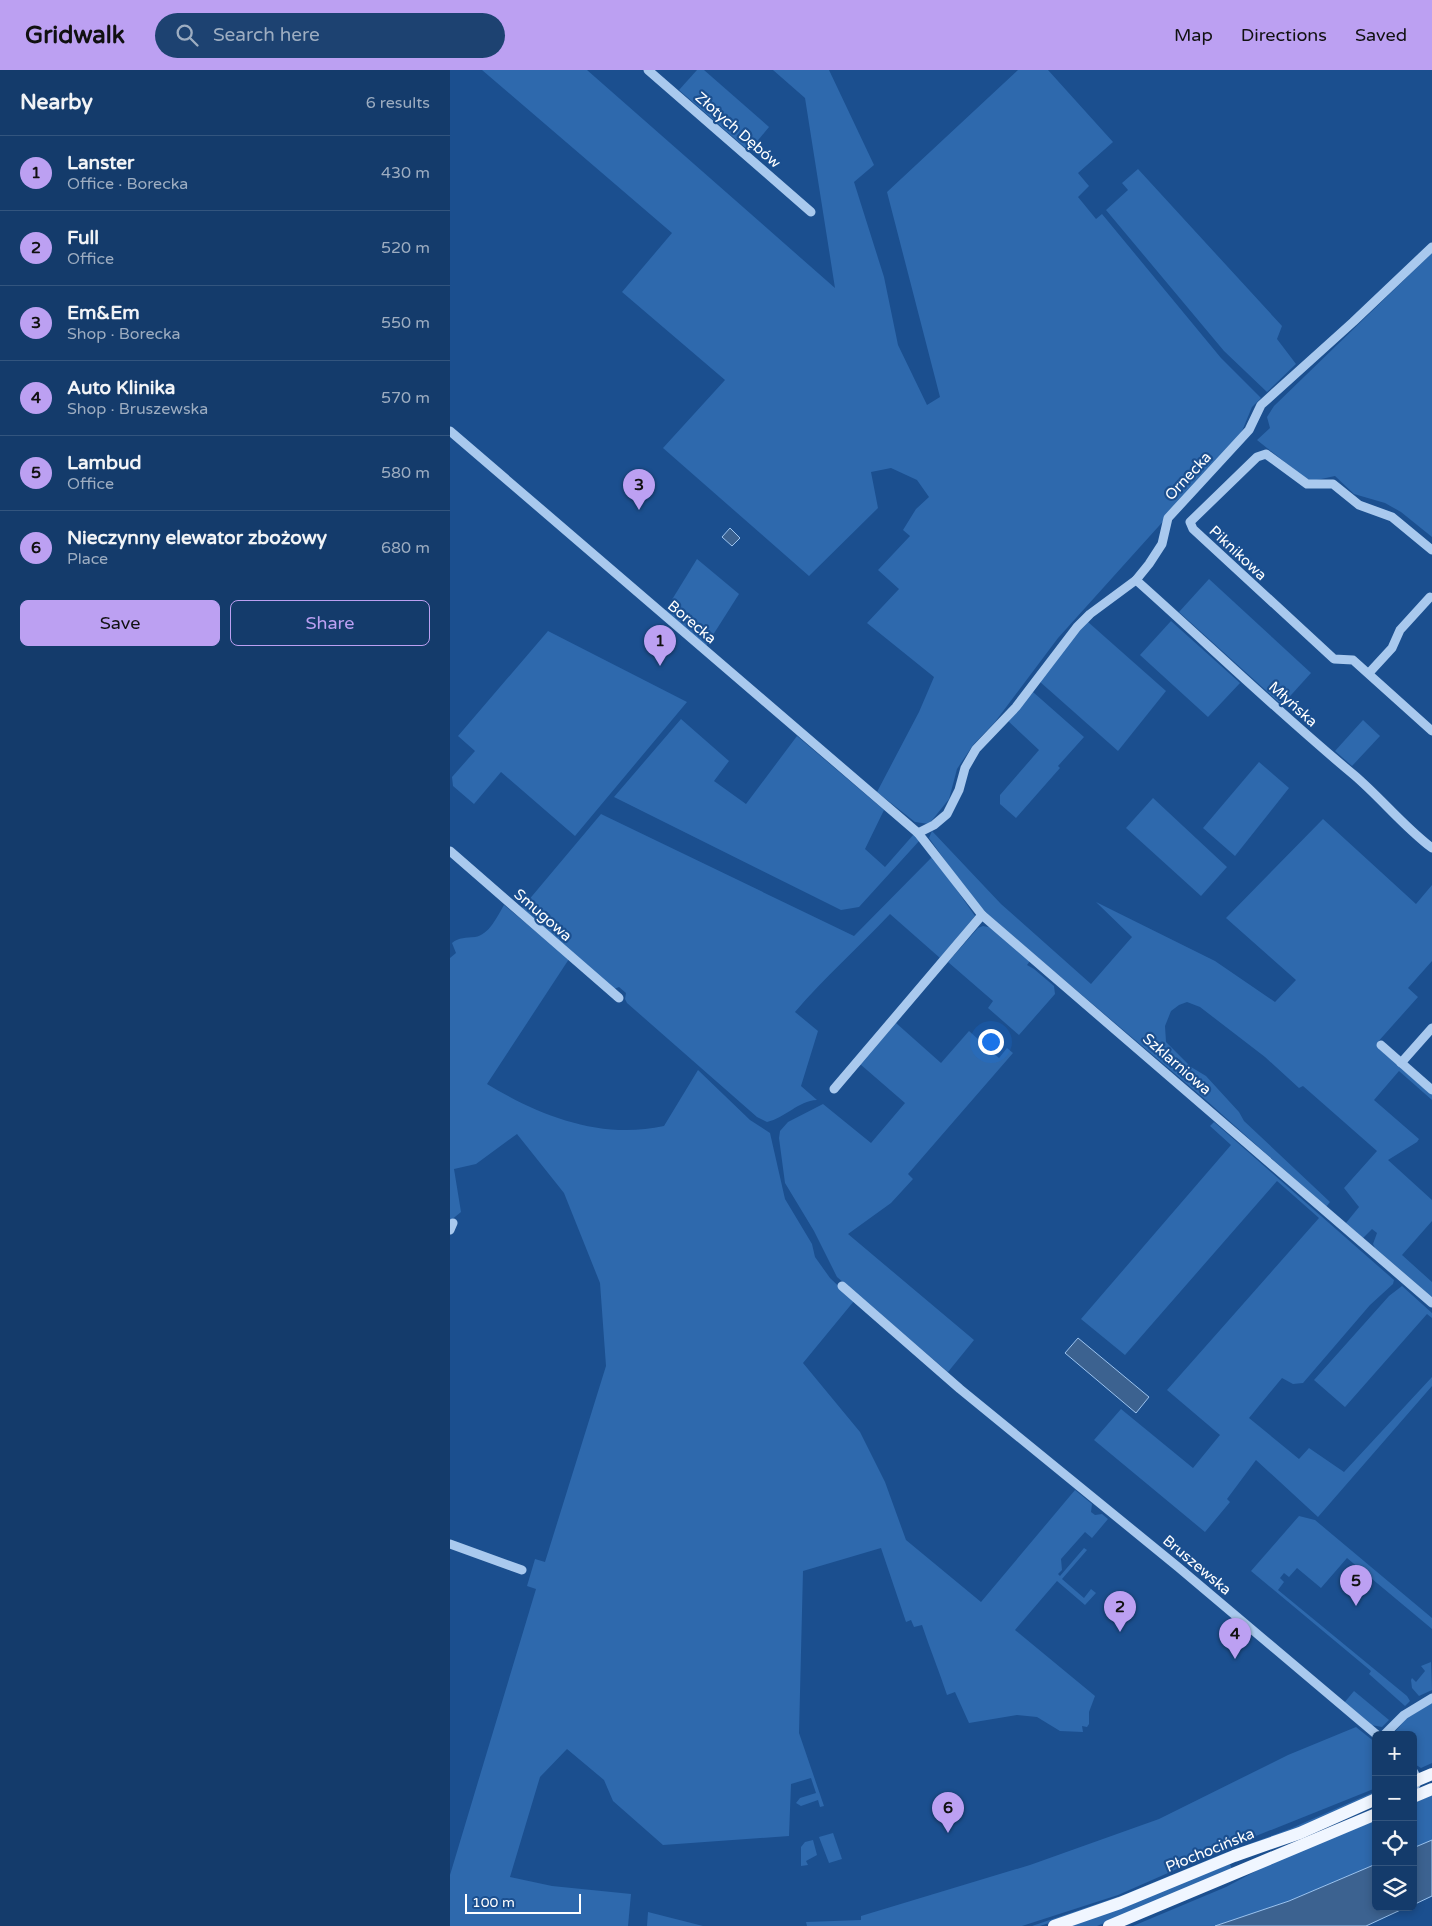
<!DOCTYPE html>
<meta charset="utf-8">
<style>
body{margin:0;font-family:"Varela Round",sans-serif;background:#1d4271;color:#f1f3f6}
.controls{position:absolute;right:15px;bottom:15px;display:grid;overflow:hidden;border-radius:8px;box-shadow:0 2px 8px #0003}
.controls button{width:45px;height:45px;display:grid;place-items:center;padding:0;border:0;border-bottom:1px solid #33557e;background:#143b6b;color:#f1f3f6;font:25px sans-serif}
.scale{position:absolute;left:15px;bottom:12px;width:116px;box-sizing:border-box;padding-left:5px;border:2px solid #fff;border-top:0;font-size:14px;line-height:18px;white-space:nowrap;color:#fff;-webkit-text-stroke:4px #1b4f8f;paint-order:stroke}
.you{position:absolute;left:540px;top:971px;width:18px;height:18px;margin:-12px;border:4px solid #fff;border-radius:50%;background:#1a73e8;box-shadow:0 0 0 8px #1a73e833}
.badge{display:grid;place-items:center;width:32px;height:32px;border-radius:50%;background:#bca0f2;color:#111;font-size:16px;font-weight:700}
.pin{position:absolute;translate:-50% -41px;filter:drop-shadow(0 1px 2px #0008)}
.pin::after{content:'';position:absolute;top:26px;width:18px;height:15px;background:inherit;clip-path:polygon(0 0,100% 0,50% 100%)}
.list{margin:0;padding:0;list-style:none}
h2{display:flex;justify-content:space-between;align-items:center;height:65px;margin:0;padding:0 20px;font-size:21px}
h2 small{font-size:16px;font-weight:400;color:#9dadc1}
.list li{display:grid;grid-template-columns:32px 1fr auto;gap:15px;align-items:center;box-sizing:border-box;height:75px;padding:0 20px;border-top:1px solid #33557e}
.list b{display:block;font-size:19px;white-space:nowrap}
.list p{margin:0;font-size:16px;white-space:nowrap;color:#9dadc1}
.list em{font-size:16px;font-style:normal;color:#9dadc1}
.actions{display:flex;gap:10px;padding:15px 20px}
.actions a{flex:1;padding:11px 0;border:1px solid #bca0f2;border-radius:8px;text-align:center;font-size:18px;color:#bca0f2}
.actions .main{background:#bca0f2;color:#111}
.icon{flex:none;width:28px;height:28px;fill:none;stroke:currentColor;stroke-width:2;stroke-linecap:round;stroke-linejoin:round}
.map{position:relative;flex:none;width:982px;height:1856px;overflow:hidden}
header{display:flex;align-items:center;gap:30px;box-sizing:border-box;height:70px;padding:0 25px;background:#bca0f2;color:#111}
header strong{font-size:24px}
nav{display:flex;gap:28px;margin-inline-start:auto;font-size:18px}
.search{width:350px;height:45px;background:#1d4271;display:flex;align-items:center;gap:12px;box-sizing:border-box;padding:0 18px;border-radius:28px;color:#9dadc1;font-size:19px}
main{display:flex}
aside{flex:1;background:#143b6b}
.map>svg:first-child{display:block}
</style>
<header>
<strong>Gridwalk</strong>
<div class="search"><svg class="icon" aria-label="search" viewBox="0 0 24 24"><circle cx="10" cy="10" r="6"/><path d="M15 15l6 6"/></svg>Search here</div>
<nav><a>Map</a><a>Directions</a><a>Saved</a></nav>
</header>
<main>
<aside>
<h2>Nearby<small>6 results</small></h2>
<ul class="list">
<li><span class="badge">1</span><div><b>Lanster</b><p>Office · Borecka</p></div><em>430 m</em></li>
<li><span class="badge">2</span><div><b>Full</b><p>Office</p></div><em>520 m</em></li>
<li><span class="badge">3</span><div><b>Em&amp;Em</b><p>Shop · Borecka</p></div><em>550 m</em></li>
<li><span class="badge">4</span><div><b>Auto Klinika</b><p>Shop · Bruszewska</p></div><em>570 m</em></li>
<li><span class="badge">5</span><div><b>Lambud</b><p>Office</p></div><em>580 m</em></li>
<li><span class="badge">6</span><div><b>Nieczynny elewator zbożowy</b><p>Place</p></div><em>680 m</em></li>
</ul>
<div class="actions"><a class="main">Save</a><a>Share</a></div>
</aside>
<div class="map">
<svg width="982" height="1856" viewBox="0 0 982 1856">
<rect width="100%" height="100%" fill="#1b4f8f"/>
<g fill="#2e69ad">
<path d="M32 0H137L385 218 355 28 323 0H379L424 95 404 112 434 207 448 275 477 335 490 327 437 122 568 0H598L663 72 628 103 639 116 628 127 646 149 652 144 771 288 811 328 802 337 790 366 608 568 545 652 523 675 507 699 499 729 479 754 465 752 427 722 469 642 484 607 417 553 449 519 428 500 460 466 453 460 466 439 479 427 467 410 441 398 421 402 428 438 359 506 213 378 275 310 172 222 222 163Z"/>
<path d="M247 0H254L319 57 299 81 229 20Z"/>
<path d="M688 99 832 256 827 269 846 294 817 322 774 281 656 140 678 120 672 113Z"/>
<path d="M982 183V467L951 442 935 433 904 424 885 406 862 411 856 409 807 370 820 358 817 347 824 336Z"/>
<path d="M247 489 289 524 256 576 215 541Z"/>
<path d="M759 509 861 603 832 635 729 542Z"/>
<path d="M721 551 790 613 758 647 690 585Z"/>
<path d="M635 552H638L716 621 668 681 589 611Z"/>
<path d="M98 561 237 632 125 766 51 702 24 734 3 716 2 707 25 681 8 666Z"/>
<path d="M583 622 634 667 608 696 610 698 566 748 550 734V725L589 680 557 650Z"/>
<path d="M231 649 279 691 264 711 296 734 347 666 434 740 415 779 435 797 464 764 470 770 409 837 391 840 164 727Z"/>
<path d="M913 650 930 666 902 696 885 681Z"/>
<path d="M809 692 839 718 785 786 753 758Z"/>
<path d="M703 728 777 797 751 826 676 758Z"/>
<path d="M151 744 404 866 483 786 525 846 490 888 440 844C409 877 375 907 345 942L368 961 351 1016 367 1030C348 1031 335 1048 317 1052L307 1047 177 933 175 929 176 923 169 917 164 919 72 838Z"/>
<path d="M873 749 966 834 982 815V891L958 918 968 927 926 974 982 1024V1030L949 1001 924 1030 969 1069 967 1072 938 1090 982 1130V1151L952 1185 982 1212V1227L925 1178 923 1174 927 1163 922 1159 913 1168 896 1153 909 1137 894 1118 927 1081 853 1016 849 1018 815 987 750 937 737 932 729 935 721 941 715 956 716 972 741 997 756 1006 789 1042 794 1051 880 1132 876 1137 757 1031 540 847 522 828 479 768 482 761 551 834 641 914 682 867 646 832 765 891 825 932 846 910 776 848Z"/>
<path d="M54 835 119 889 37 1014C90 1046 151 1070 214 1056L248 1000 300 1050 320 1063 335 1129 362 1174 365 1187 380 1208 404 1231 353 1293 410 1362 435 1412 456 1470 531 1532 625 1420 642 1434 641 1442 645 1445 652 1444 658 1449 642 1468 635 1462 611 1489 612 1500 608 1504 610 1506 634 1478 637 1480 612 1509 634 1528 641 1519 646 1523 635 1535 607 1511 565 1560 645 1626 639 1642V1654L637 1657 632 1656 633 1662 610 1661 587 1647 567 1645 519 1653 505 1622 497 1625C489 1601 480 1579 472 1555L464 1557 461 1550 456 1552 431 1478 353 1501 349 1663 374 1736 370 1737 368 1730 351 1736 346 1733 350 1728 366 1723 361 1708 341 1714 339 1766 213 1775 163 1731 154 1710 117 1679 90 1707 60 1807 102 1816 181 1824 178 1856H0V1805L86 1519 77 1516 85 1489 95 1492 156 1296 150 1213 114 1123 67 1064 26 1094 4 1099 11 1142 0 1151V888L6 883 2 873C9 867 16 868 25 867 39 865 47 847 54 835Z"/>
<path d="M533 856 543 858 580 891 577 895 584 899 604 916 605 924 569 965 538 938 543 931 498 892 528 858Z"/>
<path d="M446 953 491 993 519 961 549 988 557 978 563 983 458 1104 463 1109 441 1133 398 1164 524 1270 498 1302 387 1207 364 1161 335 1113 329 1068 330 1061 338 1052 373 1034 421 1073 455 1033 410 994Z"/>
<path d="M764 1052 944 1210 943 1214 920 1235 853 1313 843 1314 832 1308 799 1348 849 1389 859 1378 894 1402 982 1307V1316L868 1447 806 1390 777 1429 780 1432 755 1462 644 1370 671 1339 743 1398 770 1365 717 1320 869 1148 827 1111 675 1285 631 1249 781 1075 760 1056Z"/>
<path d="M952 1216 982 1243V1248L977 1244 895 1337 864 1310 939 1226Z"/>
<path d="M849 1446 865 1450 982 1548V1559L897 1488 871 1518 847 1498 839 1507 834 1503 830 1508 834 1512 828 1520 957 1626 960 1631 955 1636 919 1604 921 1601 801 1501Z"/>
<path d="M981 1592 982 1620 969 1626 962 1618 961 1610 962 1608 966 1612 975 1601 971 1596Z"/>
<path d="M904 1621 939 1650 932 1657 921 1655 894 1633Z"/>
<path d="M982 1632V1693L971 1698 963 1693V1665H944V1663L956 1649Z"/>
<path d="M906 1657 926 1673V1718L761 1784 668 1825 572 1856H357L356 1852 411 1850V1846L580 1795 709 1749 838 1685Z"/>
<path d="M926 1721V1724C816 1773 704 1819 590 1856H582L673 1825 772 1784 842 1758Z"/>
<path d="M982 1725V1770L963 1778V1733Z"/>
<path d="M926 1750V1794L839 1831 765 1856H683L776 1817 819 1794Z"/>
<path d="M383 1763 392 1789 379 1793 369 1767Z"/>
<path d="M363 1770 367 1785 356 1791 358 1795 351 1796V1777L355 1772Z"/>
<path d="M780 1794 782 1799 647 1856H620Z"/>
<path d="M198 1842 253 1856H197Z"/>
</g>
<g fill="#3c6290" stroke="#9cc4f0">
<path d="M280 458 290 468 282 476 272 467Z"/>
<path d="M628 1268 699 1327 686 1343 615 1283Z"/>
<path d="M982 1770V1826L963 1835V1778Z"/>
<path d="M926 1794V1837H957L916 1856H765L839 1831Z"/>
</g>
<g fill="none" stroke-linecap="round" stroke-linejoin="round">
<g stroke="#a9c9ee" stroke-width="9">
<path d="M198 0 361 142"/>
<path d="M0 361 468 763 532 845 982 1233"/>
<path d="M982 480 942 447 909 435 883 414H857L816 384 807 387 740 452 743 459 884 589 903 590 982 661"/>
<path d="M686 510C759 575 829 643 904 705 931 728 954 757 982 778"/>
<path d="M919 603 942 578 950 560 980 527"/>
<path d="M468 763 484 755 497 744 509 720 515 698 526 679 566 637 627 557 640 544 686 510 699 494 712 474 718 448 799 360 811 335 903 252 982 177"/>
<path d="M0 781 169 928"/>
<path d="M931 975 982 1020"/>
<path d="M951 993 982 958"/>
<path d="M384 1019 532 845"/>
<path d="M0 1160 3 1153"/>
<path d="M392 1216 510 1319 728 1497 927 1665"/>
<path d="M0 1474 72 1500"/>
<path d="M934 1665 954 1645 982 1628"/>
<path d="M963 1701 968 1710 963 1720"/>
</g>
<g stroke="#f0f6ff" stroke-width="12">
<path d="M963 1712 982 1704"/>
<path d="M963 1727 982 1719"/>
<path d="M604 1856 670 1833 784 1786 850 1763 926 1729"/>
<path d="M659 1856 926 1744"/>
</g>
</g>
<g text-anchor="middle" stroke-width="4.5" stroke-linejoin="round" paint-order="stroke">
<g font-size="15" fill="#fff" stroke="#1b4f8f">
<text transform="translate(288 60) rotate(41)" y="5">Złotych Dębów</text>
<text transform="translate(738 406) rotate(-47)" y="5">Ornecka</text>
<text transform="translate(788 483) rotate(43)" y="5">Piknikowa</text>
<text transform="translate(242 552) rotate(40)" y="5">Borecka</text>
<text transform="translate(843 634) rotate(42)" y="5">Młyńska</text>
<text transform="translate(93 845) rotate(41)" y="5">Smugowa</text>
<text transform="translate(727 994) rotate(41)" y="5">Szklarniowa</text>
<text transform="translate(747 1495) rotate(40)" y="5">Bruszewska</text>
<text transform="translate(760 1780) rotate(-22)" y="5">Płochocińska</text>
</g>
</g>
</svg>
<div class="controls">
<button>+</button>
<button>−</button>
<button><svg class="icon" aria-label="locate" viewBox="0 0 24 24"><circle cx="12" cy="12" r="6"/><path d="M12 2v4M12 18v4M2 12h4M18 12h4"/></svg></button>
<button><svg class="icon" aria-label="layers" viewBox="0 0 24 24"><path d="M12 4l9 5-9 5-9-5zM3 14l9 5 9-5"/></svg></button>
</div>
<div class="scale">100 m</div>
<div class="you"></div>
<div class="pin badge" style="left:210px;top:596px">1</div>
<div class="pin badge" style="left:670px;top:1562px">2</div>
<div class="pin badge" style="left:189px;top:440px">3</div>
<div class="pin badge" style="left:785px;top:1589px">4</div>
<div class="pin badge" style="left:906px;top:1536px">5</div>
<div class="pin badge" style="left:498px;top:1763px">6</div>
</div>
</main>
